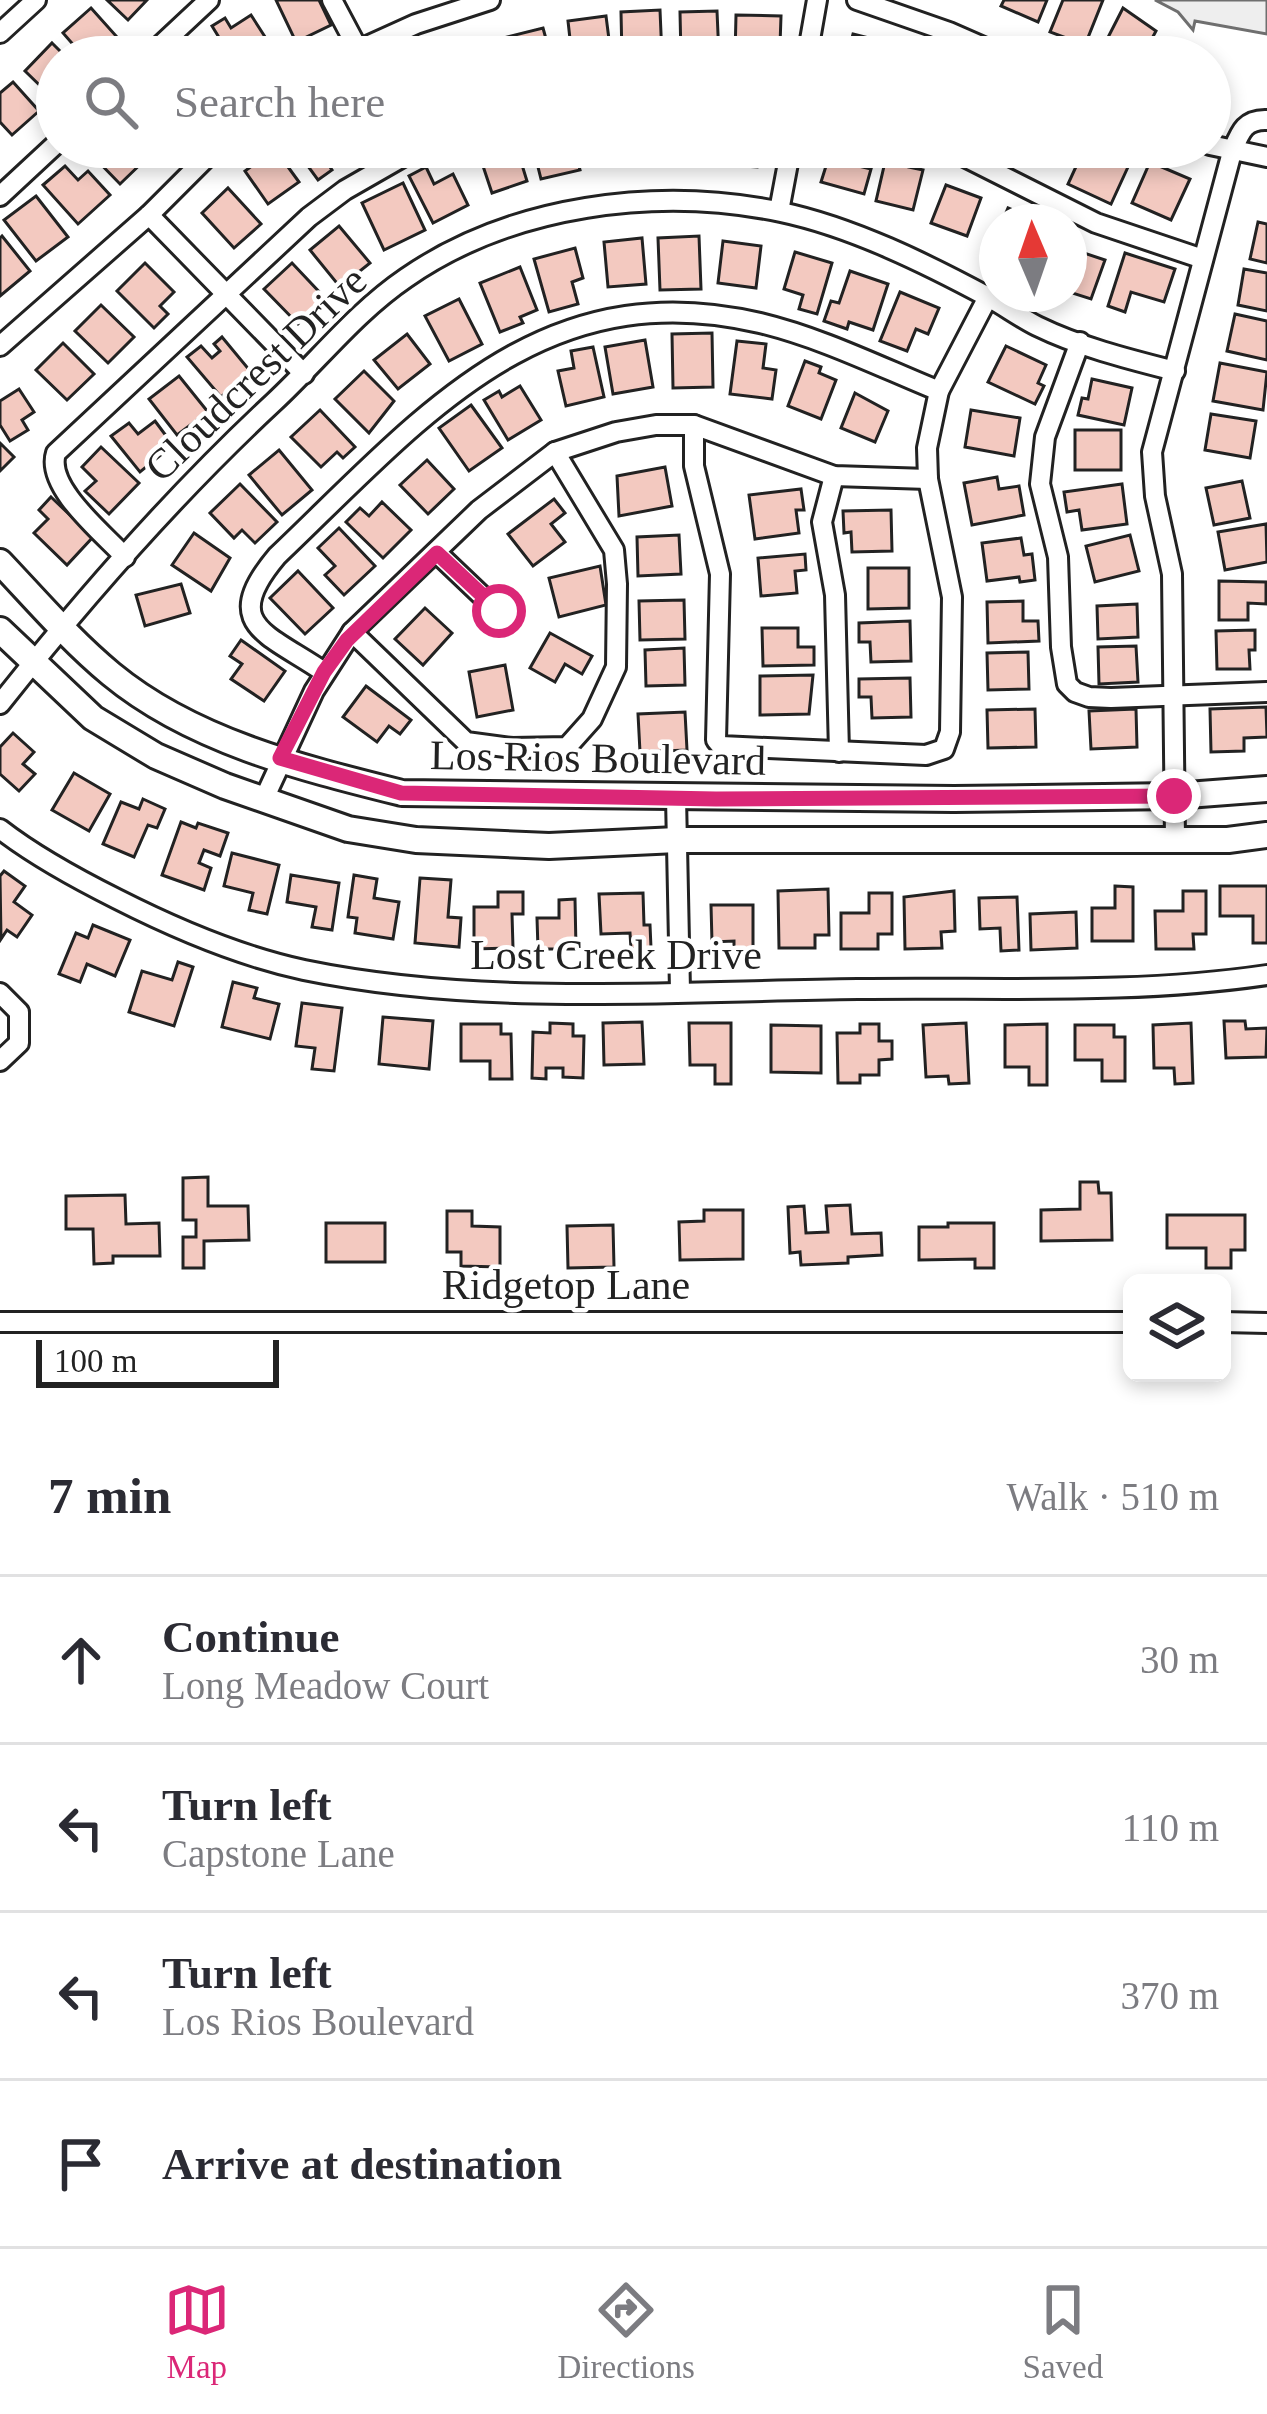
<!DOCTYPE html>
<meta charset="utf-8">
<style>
body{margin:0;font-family:Georgia,serif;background:#f2f2f3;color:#2b2b33}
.controls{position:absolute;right:36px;bottom:36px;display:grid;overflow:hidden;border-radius:18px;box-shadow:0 6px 18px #0003}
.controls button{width:108px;height:108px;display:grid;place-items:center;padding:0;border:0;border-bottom:3px solid #e1e1e2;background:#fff;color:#2b2b33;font:60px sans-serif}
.compass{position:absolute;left:979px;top:204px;width:108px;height:108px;border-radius:50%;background:#fff;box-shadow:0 6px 18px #0003;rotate:358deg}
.scale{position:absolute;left:36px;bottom:30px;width:243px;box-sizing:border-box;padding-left:12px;border:6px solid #222;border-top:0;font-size:33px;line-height:42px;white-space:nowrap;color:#222;-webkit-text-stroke:9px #fff;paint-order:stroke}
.stop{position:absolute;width:36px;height:36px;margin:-27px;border:9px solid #db2777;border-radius:50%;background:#fff}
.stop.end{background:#db2777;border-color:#fff;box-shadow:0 3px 12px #0008}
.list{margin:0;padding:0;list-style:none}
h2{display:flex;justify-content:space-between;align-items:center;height:156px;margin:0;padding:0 48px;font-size:51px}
h2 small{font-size:39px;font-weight:400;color:#7c7c81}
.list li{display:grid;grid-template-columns:78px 1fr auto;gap:36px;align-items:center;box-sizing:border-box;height:168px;padding:0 48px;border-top:3px solid #e1e1e2}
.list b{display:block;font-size:45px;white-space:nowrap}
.list p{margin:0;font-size:39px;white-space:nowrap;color:#7c7c81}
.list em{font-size:39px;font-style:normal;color:#7c7c81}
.icon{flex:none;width:66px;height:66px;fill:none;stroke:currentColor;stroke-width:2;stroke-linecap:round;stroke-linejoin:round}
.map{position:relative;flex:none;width:1267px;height:1418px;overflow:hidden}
.search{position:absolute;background:#fff;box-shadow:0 6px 18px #0003;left:36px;right:36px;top:36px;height:132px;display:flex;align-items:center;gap:30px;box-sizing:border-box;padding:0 42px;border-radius:66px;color:#7c7c81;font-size:45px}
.sheet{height:828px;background:#fff}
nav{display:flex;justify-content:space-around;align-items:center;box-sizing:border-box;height:168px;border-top:3px solid #e1e1e2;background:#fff;font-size:33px;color:#7c7c81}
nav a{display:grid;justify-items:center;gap:6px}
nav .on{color:#db2777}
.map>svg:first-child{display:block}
</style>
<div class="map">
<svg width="1267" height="1418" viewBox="0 0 1267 1418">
<rect width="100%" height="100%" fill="#fff"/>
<path fill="#eee" stroke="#6f6f6f" stroke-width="3" d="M1155 0H1267V34L1195 21 1193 30 1178 12Z"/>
<g fill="#f3c9c0" stroke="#222" stroke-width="3">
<path d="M107 0H147L128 20Z"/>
<path d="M276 0H319L331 25 296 42Z"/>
<path d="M1004 0H1047L1038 22 1001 6Z"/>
<path d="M1063 0H1103L1085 45 1050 32Z"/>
<path d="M91 8 117 37 93 57H84L63 33Z"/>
<path d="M1123 8 1156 31 1142 57H1102L1099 55Z"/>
<path d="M660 10 662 57H622L621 12Z"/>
<path d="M717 11 719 57H681L680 12Z"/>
<path d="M251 15 276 54 271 57H231L212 26 225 18 231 28Z"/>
<path d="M736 15 781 16 780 45H764V57H735Z"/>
<path d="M606 16 611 55 572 57 568 21Z"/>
<path d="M543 28 551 57H513L507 37Z"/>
<path d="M853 34 893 44 890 57H847Z"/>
<path d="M487 39 492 57H450L449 51Z"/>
<path d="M52 43 66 57H57V102L25 71Z"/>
<path d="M13 82 39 111 12 135 0 122V93Z"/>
<path d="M92 147H144L151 154 120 184 88 151Z"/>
<path d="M294 147H341L342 148 325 160 332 170 318 180Z"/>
<path d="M533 147H574L580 170 541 179Z"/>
<path d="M602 147H638L639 164 603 166Z"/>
<path d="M650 147H688L689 160 651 161Z"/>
<path d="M716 147H758L757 167 714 164Z"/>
<path d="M832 147H864L858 166 871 169 864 194 821 182Z"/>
<path d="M1020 147H1051L1044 160Z"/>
<path d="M1085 147H1114L1133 156 1111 204 1068 184Z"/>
<path d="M275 149 299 182 268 204 245 171Z"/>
<path d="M888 149 912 155 909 167 923 170 913 210 876 201Z"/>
<path d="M518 152 527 181 492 193 482 163Z"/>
<path d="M1150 162 1190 179 1171 220 1132 203Z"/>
<path d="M65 166 78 180 88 171 110 195 78 224 43 185Z"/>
<path d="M426 167 434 184 453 174 468 205 433 223 409 176Z"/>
<path d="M403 183 425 230 384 250 362 203Z"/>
<path d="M946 185 981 198 967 236 931 223Z"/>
<path d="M228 188 261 224 234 248 202 213Z"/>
<path d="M36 196 68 237 36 261 4 220Z"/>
<path d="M1008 208 1041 222H1002Z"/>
<path d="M1258 222 1267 224V263L1250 259Z"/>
<path d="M339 226 370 263 340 287 310 250Z"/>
<path d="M2 236 30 271 0 296V238Z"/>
<path d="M699 236 701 289 660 290 658 238Z"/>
<path d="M642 238 646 284 608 287 604 242Z"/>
<path d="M723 241 761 246 756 288 718 283Z"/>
<path d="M575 248 583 278 572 282 578 304 549 312 534 259Z"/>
<path d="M1069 248 1105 260 1091 299 1069 292Z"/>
<path d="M795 252 832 263 817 314 799 309 803 295 784 289Z"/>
<path d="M1125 253 1175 269 1164 302 1131 292 1125 312 1108 306Z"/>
<path d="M145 263 174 292 160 306 168 314 154 328 117 291Z"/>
<path d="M292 263 325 298 298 324 264 289Z"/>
<path d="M520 267 537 310 520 317 523 323 500 332 480 283Z"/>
<path d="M1244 269 1267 273V311L1238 305Z"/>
<path d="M850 271 888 284 873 330 849 322 847 329 824 321 831 301 839 303Z"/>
<path d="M900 292 939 308 928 334 916 329 907 351 880 341Z"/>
<path d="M459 299 482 344 449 361 425 316Z"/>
<path d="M101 305 134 337 108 363 75 331Z"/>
<path d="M1235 314 1267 321V360L1227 351Z"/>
<path d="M712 333 713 387 673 388 672 334Z"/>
<path d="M407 334 430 364 398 389 374 360Z"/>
<path d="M222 337 251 372 221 397 187 357 201 346 212 358 220 351 214 344Z"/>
<path d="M645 340 653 387 613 394 605 347Z"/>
<path d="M737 341 766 344 763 368 776 370 772 399 730 394Z"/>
<path d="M63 343 94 374 67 400 36 370Z"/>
<path d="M1006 346 1046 365 1038 383 1044 386 1035 404 988 382Z"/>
<path d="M593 347 604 397 566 406 558 371 574 368 571 351Z"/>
<path d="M805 361 821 367 819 373 836 380 821 419 788 406Z"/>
<path d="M1220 363 1267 372 1263 410 1213 401Z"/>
<path d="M364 371 394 401 369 433 335 399Z"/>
<path d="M179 376 208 412 177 435 149 399Z"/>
<path d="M1092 379 1132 388 1124 425 1078 415 1082 398 1088 399Z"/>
<path d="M520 386 541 420 508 440 484 400 499 391 502 397Z"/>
<path d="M19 389 34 412 22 420 28 430 10 441 0 425V401Z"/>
<path d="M855 393 888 411 875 442 841 428Z"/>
<path d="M471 405 502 448 469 471 439 428Z"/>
<path d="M320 410 355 447 343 458 337 452 321 467 291 437Z"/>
<path d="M971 410 1020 418 1014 456 965 447Z"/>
<path d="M1211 414 1256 421 1250 458 1205 450Z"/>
<path d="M155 421 173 445 140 472 111 436 129 423 138 434Z"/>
<rect x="1075" y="430" width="46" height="40"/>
<path d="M0 443 14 457 0 471Z"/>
<path d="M101 447 139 483 109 514 85 491 96 481 82 467Z"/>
<path d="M279 450 312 490 282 515 249 475Z"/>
<path d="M427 460 454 489 428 514 400 485Z"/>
<path d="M665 467 672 506 619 516 617 476Z"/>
<path d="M997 477 999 489 1019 486 1024 515 972 525 964 483Z"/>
<path d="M1242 481 1250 518 1214 525 1206 488Z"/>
<path d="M240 484 277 522 255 543 242 530 234 538 210 513Z"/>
<path d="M1122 484 1127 524 1082 530 1079 510 1067 512 1064 492Z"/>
<path d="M801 489 804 510H796L799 533 755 539 749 495Z"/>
<path d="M51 497 93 537 67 565 34 533 48 519 39 510Z"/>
<path d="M554 499 565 513 551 524 565 542 533 566 508 534Z"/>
<path d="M382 502 411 530 383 558 346 522 360 508 369 516Z"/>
<path d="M891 510 892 551 852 552 851 532 844 533 843 511Z"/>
<path d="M1266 524 1267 562 1225 570 1218 532Z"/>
<path d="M339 528 375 566 344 595 325 575 335 566 318 548Z"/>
<path d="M194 533 230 558 211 591 172 565Z"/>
<path d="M679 535 681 574 638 576 637 537Z"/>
<path d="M1130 535 1139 571 1095 582 1086 546Z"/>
<path d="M1021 538 1024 555 1032 554 1035 580 1020 582 1019 577 987 581 982 543Z"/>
<path d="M805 554 806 570 795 571 797 593 761 596 758 558Z"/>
<path d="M600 566 606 605 559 617 549 578Z"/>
<path d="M868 568H909V608L868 609Z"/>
<path d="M298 571 333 608 305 634 270 598Z"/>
<path d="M1219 581 1266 582V604L1248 603V620H1219Z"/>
<path d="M181 584 190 613 145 626 136 595Z"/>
<path d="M684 600 685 639 640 640 639 601Z"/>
<path d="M1023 601V621H1038L1039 641 988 643 987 602Z"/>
<path d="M1137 604 1138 637 1098 639 1097 606Z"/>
<path d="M425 608 452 633 423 665 395 639Z"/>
<path d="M910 621 911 661 871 662 870 642H859V623Z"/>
<path d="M762 628H798V647H814V665L763 666Z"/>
<path d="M1255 630V650H1249L1250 669H1217L1216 631Z"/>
<path d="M550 633 592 656 582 674 565 664 555 682 530 668Z"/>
<path d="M241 640 285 671 264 701 231 679 242 664 230 656Z"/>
<path d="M1136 646 1138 682 1099 684 1098 647Z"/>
<path d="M684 648 685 685 646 686 645 650Z"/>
<path d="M1028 652 1029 689 988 690 987 653Z"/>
<path d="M505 665 513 710 477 717 469 672Z"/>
<path d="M813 675 809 714 760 715V676Z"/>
<path d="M910 678 911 717 872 718 871 697H859V679Z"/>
<path d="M366 686 411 720 400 734 389 726 377 742 343 717Z"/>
<path d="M1266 707 1267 737 1244 738V751L1211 752 1210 709Z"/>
<path d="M1035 709 1036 747 988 748 987 710Z"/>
<path d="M1136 709 1137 747 1091 749 1089 711Z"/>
<path d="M685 712 687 750 640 752 638 714Z"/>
<path d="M13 733 34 752 23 764 35 774 19 791 0 774V747Z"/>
<path d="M74 773 110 794 89 831 52 810Z"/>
<path d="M143 799 165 809 157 828 148 825 134 857 103 844 121 802 139 809Z"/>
<path d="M181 822 196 828 198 823 228 833 220 856 204 850 199 863 211 868 204 890 162 875Z"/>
<path d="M232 853 279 865 267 914 249 910 253 893 224 886Z"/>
<path d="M4 871 25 886 14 902 32 915 17 937 7 930 1 939 0 876Z"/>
<path d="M291 875 339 883 332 930 312 927 316 907 287 902Z"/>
<path d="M354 875 377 879 374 898 399 902 393 939 355 933 357 918 348 917Z"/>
<path d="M420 878 451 880 448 917 461 918 459 947 415 943Z"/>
<path d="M1115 886 1133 887V941H1092V908H1115Z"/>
<path d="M1220 886H1267V943H1253V916H1220Z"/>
<path d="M828 889 829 935H815V948H779L778 891Z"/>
<path d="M954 891 955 931 941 932 942 948 905 949 904 897Z"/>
<path d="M1183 891H1206V934H1193L1194 949H1156L1155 911H1183Z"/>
<path d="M498 892H523V914H512L513 948 474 949V907H498Z"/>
<path d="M643 893 644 925H650L651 948 631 949 630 933 601 934 599 894Z"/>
<path d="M869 893H892V934H878V949H841V913H869Z"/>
<path d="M1017 897 1019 950 1001 951 1000 928 980 929 979 898Z"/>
<path d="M575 899 576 949H538L537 918H559V900Z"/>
<path d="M711 905H753V950H734V941L712 942Z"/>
<path d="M1076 912 1077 948 1031 950 1030 914Z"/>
<path d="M93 925 130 940 115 976 87 964 80 982 59 974 76 933 88 938Z"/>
<path d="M178 962 193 967 174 1026 129 1012 142 971 172 980Z"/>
<path d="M233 982 257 988 254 998 279 1004 270 1039 222 1027Z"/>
<path d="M302 1003 342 1008 334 1071 312 1069 315 1048 296 1046Z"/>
<path d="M383 1017 433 1021 429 1069 379 1064Z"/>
<path d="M1224 1021H1245L1246 1029 1267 1028 1266 1057 1226 1058Z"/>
<path d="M642 1022 644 1064 604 1065 603 1023Z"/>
<path d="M550 1023 573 1024V1036H584L583 1078 563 1077V1068H546V1079L532 1078 533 1032 550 1033Z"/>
<path d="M689 1023H731V1084H715V1065H690Z"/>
<path d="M966 1023 969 1083 949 1084 948 1076 926 1077 923 1025Z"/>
<path d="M1191 1023 1193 1083 1175 1084 1174 1068H1154L1153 1025Z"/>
<path d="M461 1024H501V1034H511L512 1079H490V1061H461Z"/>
<path d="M860 1024H879V1041H892V1059L879 1060V1075H860V1083H838L837 1033H860Z"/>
<path d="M1047 1024V1085H1029V1067H1005V1025Z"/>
<path d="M771 1025 821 1026V1073L771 1072Z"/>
<path d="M1075 1025H1114V1037H1125V1081H1102V1060H1075Z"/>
<path d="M208 1177V1206H248L249 1240 204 1241V1268H183V1237H196V1220H183V1178Z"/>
<path d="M1080 1182H1098L1099 1193H1111L1112 1240 1041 1241V1210L1080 1209Z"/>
<path d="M125 1195 126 1224 159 1223 160 1256H113V1263L94 1264 93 1229H66V1196Z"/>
<path d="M850 1205 852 1234 881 1233 882 1255 848 1257V1263L801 1265 800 1252 790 1253 788 1207 804 1206 806 1233 828 1232 826 1206Z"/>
<path d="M704 1210H743V1259L680 1260 679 1222 704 1221Z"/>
<path d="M447 1211H472V1226L500 1227V1267L461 1266V1252H447Z"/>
<path d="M1167 1215H1245V1250H1231V1268H1206V1248H1167Z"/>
<rect x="326" y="1223" width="59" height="39"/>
<path d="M948 1223H994V1268H975V1259L919 1260V1227H948Z"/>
<path d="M613 1225 614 1267 568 1268 567 1226Z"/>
</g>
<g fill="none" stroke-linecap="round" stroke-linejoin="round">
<g stroke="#222" stroke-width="24">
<g id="minor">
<path d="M332 0 358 49"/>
<path d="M857 0 949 32 1006 57"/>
<path d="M0 33 36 0"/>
<path d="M148 57 209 0"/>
<path d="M343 57 416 24 490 0"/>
<path d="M807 57 817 0"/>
<path d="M1210 145 1267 157"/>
<path d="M945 147 1096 223 1203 259"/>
<path d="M0 196 57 143"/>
<path d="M779 211 791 147"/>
<path d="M149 215 304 374"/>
<path d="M1080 342 1045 437 1040 484 1058 557 1061 647 1067 684 1075 692 1089 697 1111 698 1267 692"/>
<path d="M0 346 149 215 217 147"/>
<path d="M694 425V466L720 574 716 740 721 746 926 755 944 749 950 732 952 597 928 479 927 448 939 391 988 297"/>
<path d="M834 476 822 522 835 595 839 752"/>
<path d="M437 553 499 612"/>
<path d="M125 557C103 533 45 487 56 453L309 217 345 190 420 147"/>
<path d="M352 632 466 742 512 748 567 747 592 719 616 667 617 584 614 550 555 452"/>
<path d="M324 672C267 633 219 625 277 556 420 420 539 271 760 323 822 338 880 367 939 391"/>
<path d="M0 704C84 598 175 494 274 402 318 361 356 312 406 278 511 205 657 186 781 212 852 227 927 264 990 298 1006 307 1021 318 1037 326 1080 347 1128 359 1175 371"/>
<path d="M676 797 680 991"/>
<path d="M264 799 314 691 352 632 479 510 555 452 616 432 656 425H694L834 476 928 479"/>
<path d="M0 829C36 857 77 879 117 899 176 929 239 956 304 970 483 1007 676 991 858 989 993 987 1133 995 1267 975"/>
<path d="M1175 839 1172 574 1155 496 1152 452 1232 152C1240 133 1244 119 1267 120"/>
<path d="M0 993 19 1012V1043L0 1061"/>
<path d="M0 1322H1132"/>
<path d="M1222 1322 1267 1323"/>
</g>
</g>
<g stroke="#222" stroke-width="30">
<g id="major">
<path d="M0 562C36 600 71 641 111 674 192 741 302 768 402 793L954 799 1174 796 1267 789"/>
<path d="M0 630 93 718 156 756 225 786 348 829 416 840 549 846 677 840H1228L1267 835"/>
</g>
</g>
<use href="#minor" stroke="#fff" stroke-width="18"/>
<use href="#major" stroke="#fff" stroke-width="24"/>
</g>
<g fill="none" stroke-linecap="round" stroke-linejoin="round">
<path stroke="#db2777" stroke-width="15" d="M499 611 437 553 347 640 324 672 280 758 401 793 716 799 1174 796"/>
</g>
<g text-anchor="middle" stroke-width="9" stroke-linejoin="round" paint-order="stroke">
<g font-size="42" fill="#222" stroke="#fff">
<text transform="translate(255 373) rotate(-44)" y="15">Cloudcrest Drive</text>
<text transform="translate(598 757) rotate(1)" y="15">Los Rios Boulevard</text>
<text x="616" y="969">Lost Creek Drive</text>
<text x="566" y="1299">Ridgetop Lane</text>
</g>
</g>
</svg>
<div class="controls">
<button><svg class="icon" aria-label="layers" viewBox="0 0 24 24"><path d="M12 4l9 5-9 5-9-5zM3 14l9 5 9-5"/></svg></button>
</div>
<svg class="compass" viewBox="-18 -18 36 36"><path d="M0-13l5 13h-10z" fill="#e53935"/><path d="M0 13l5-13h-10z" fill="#7c7c81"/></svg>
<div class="scale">100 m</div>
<div class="stop" style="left:499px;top:611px"></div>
<div class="stop end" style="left:1174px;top:796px"></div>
<div class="search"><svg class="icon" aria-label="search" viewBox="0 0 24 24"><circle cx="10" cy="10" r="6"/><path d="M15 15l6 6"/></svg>Search here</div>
</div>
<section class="sheet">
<h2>7 min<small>Walk · 510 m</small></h2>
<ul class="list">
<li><svg class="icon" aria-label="ahead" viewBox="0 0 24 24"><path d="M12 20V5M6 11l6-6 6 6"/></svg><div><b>Continue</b><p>Long Meadow Court</p></div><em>30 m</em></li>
<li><svg class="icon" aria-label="left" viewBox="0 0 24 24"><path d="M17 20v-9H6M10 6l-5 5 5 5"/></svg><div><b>Turn left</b><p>Capstone Lane</p></div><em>110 m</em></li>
<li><svg class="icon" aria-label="left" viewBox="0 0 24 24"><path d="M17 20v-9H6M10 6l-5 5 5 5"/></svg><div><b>Turn left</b><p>Los Rios Boulevard</p></div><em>370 m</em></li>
<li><svg class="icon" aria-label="arrive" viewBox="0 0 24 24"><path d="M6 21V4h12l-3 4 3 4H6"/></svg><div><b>Arrive at destination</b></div></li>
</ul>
</section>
<nav>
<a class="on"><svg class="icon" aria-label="map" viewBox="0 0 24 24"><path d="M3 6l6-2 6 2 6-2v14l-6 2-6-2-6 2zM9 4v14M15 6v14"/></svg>Map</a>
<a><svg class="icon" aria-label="directions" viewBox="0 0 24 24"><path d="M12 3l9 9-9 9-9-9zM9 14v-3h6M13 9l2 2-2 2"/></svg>Directions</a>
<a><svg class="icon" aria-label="saved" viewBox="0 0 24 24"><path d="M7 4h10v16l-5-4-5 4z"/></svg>Saved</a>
</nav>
